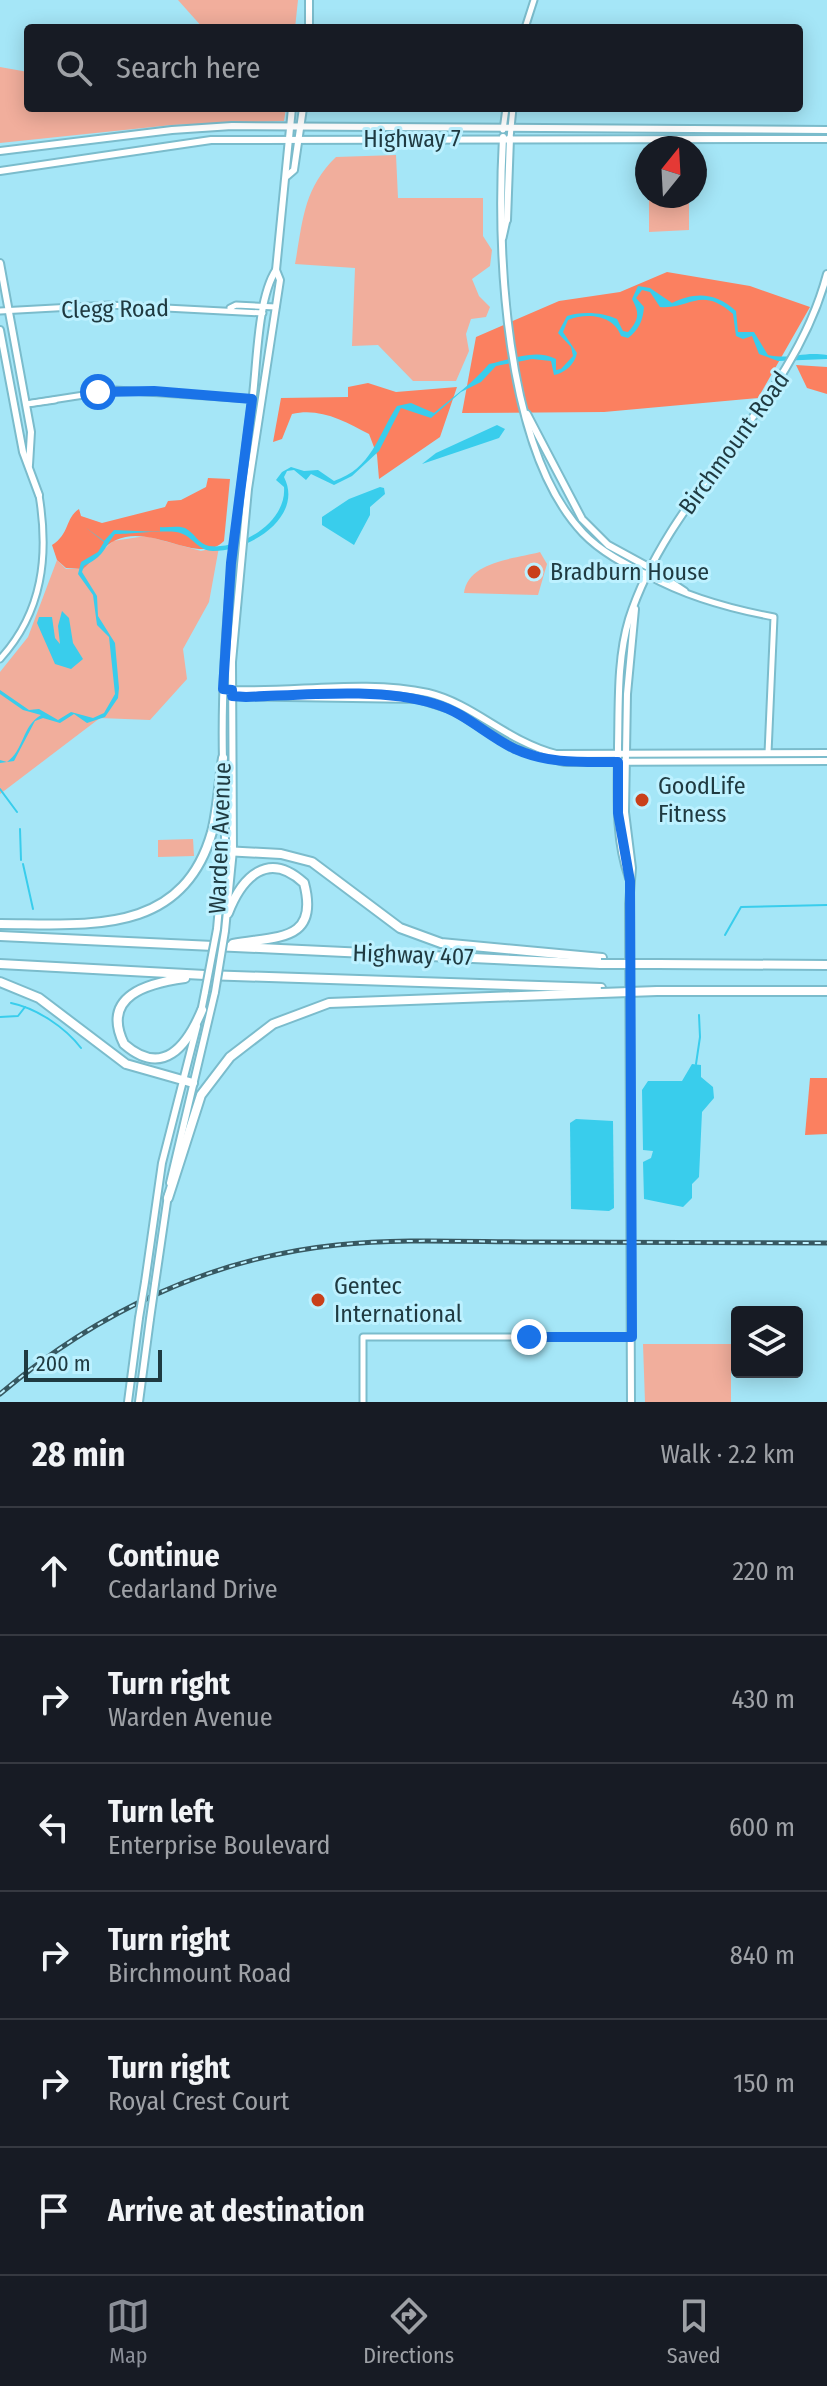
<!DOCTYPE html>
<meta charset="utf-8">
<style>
body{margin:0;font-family:"Fira Sans Condensed",sans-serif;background:#20242c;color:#f1f3f6}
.controls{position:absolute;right:24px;bottom:24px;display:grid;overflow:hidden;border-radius:8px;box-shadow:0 4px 20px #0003}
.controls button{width:72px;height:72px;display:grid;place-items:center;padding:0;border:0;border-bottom:2px solid #363941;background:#171b24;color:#f1f3f6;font:40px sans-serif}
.compass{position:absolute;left:635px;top:136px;width:72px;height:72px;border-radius:50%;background:#171b24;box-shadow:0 4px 20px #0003;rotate:18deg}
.scale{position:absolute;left:24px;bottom:20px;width:138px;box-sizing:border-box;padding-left:8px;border:4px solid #1f3a41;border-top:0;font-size:22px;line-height:28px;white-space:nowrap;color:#1f3a41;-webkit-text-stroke:6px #bdf1ff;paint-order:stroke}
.stop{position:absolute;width:24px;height:24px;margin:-18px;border:6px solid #1a73e8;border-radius:50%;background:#fff}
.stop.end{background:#1a73e8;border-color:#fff;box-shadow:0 2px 8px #0008}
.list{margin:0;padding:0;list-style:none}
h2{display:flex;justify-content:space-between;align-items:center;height:104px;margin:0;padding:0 32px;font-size:34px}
h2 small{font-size:26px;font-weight:400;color:#9ea1a6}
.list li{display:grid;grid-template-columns:52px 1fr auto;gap:24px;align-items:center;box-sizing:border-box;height:128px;padding:0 32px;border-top:2px solid #363941}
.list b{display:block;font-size:30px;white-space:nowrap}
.list p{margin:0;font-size:26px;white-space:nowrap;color:#9ea1a6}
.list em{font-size:26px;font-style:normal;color:#9ea1a6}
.icon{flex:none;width:44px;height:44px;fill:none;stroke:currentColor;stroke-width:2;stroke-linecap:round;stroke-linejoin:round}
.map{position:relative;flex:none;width:827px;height:1402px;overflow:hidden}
.search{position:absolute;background:#171b24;box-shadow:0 4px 20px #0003;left:24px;right:24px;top:24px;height:88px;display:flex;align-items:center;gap:20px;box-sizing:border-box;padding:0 28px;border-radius:8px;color:#9ea1a6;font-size:30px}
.sheet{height:872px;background:#171b24}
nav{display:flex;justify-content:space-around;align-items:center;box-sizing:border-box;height:112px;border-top:2px solid #363941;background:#171b24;font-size:22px;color:#9ea1a6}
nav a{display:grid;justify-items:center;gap:4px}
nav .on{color:#8c9099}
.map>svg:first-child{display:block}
</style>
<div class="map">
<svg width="827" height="1402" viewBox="0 0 827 1402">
<rect width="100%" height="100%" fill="#a5e6f7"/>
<g fill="#f1ae9c">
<path d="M178 0H298L295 28H203Z"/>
<path d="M0 67 28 72V108H286L284 121 172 125 0 143Z"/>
<path d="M396 155 398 198H483V236L492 250 490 266 472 279 479 296 490 307 486 317 471 319 466 334 469 351 456 381H413L378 345 352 346 355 268 295 264C303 221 303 189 336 157Z"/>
<path d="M649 196H689V230L649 232Z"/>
<path d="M146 536 201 551 219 547 209 602 183 649 187 679 150 720 100 718 0 794V672L28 637 57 560 66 569H83L113 541Z"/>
<path d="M540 552 547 564 538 595 464 593C468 561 515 559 540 552Z"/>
<path d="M193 839 194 856 158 857V840Z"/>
<path d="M643 1344H731V1402H645Z"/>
</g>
<g fill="#fb8060">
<path d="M667 272 750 286 810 307 758 398 604 412 462 413 476 337 559 301 620 292Z"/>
<path d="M796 365 827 367V394L807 388Z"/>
<path d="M368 383 396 392 457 387 440 437 379 479 377 455 369 434C345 421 319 407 292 414L282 439 273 442 281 398 348 397V387Z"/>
<path d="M208 478 230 479 224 541C199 566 152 523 116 540 104 545 93 560 83 569L66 568 57 560 52 545C70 534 65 518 79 509L81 516 102 523 165 507 168 501 181 500 206 487Z"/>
<path d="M810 1078H827V1134L805 1135Z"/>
</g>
<g fill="#39cdec">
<path d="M638 286 650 288 672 303C695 292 715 292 736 311L738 332H754L768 355C792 360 802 351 827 355V359L778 361 759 354 752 336 743 339 736 336 733 314C700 285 690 310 660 307L650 292 642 290 636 298 644 307C643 320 639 330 628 338L621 336C614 315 587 312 568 320L563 332 577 353C575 364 565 373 554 375L551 361 532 359 496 366 481 382 461 392 431 418 401 408 379 451 352 476 334 485 311 474 306 480 294 470 287 471 284 477C304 516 251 551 213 551 197 551 192 534 176 532 164 530 129 534 115 534 102 551 105 555 84 566L82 572 97 596 98 616 115 643 119 688 118 698 105 717 87 723 74 714 60 723 43 718 35 721 14 761 0 763V760L7 762C24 750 22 726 41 715L23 710 0 694V690L29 710 39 709 58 720 71 712 93 718 104 713 115 694 109 637 97 625 93 595 78 574 81 562 98 552 104 542 85 527 104 541 114 530 160 532V527C168 528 177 525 185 528 195 533 198 544 209 546 241 550 287 522 284 487L276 480 282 472 291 467 304 471 318 470 334 481C372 468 377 437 397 406L411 403 434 413C454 396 474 382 489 364 510 360 535 348 556 359V370L561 369 573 356 571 347 558 333 567 316C581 311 603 312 617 319L623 331 628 332C640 319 639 312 632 299Z"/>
<path d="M497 425 505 429 499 438 422 464 436 453Z"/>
<path d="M380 487 384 488 385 494 370 507V515L354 545 322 525V517L349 499Z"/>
<path d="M62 611 69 618 73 643 83 659 71 669 55 664 37 623 39 617H52L55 638 60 644 58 626Z"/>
<path d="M692 1064 701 1065V1077L713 1087 714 1098 702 1112 699 1177 692 1184V1198L683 1207 644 1199 643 1162 651 1158 653 1151 643 1150 642 1090 648 1081H682Z"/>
<path d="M576 1119 613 1121 614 1208 609 1211 571 1209 570 1123Z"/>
</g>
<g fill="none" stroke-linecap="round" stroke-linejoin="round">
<g stroke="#39cdec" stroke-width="2">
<path d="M0 789 17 812"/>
<path d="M20 829 21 860"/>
<path d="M23 864 33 909"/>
<path d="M725 935 741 907 827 905"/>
<path d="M11 1003C36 1008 65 1027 81 1048"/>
<path d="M0 1017 18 1016 25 1007"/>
<path d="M696 1064 700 1037 699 1015"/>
</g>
<g stroke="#7bbccc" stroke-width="9">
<g id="minor">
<path d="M525 28 534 0"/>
<path d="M503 130 506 108"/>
<path d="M510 138 513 108"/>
<path d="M503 238 507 220"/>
<path d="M230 308 236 305 276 307"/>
<path d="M0 311 109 305 263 313"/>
<path d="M26 404 116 390 252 399"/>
<path d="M27 404 55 400"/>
<path d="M652 569 685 591"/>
<path d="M649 576C687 597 731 609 774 617L768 753"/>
<path d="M0 659C43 612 49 555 39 495"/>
<path d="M363 1402V1337H632"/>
</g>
</g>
<g stroke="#7bbccc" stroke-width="10">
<g id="major">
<path d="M309 28V0"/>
<path d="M503 137C497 247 503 448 583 533 601 552 625 564 649 576"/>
<path d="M0 151 172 130 232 126 827 130"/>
<path d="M0 171 211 140 827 139"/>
<path d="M287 176 294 170 303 108"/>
<path d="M507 220 510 138"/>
<path d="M0 263 31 432 29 465"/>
<path d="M0 330 23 452 39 495"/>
<path d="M527 414 582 519 608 545 652 569"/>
<path d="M230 690C294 693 364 679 428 693 474 704 506 741 556 754L827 753"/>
<path d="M230 696 418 699 453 710 515 749 564 762 827 761"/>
<path d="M223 761C220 638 237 517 253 395 257 362 258 297 276 270"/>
<path d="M629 878C614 837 618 788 618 746 619 704 617 659 629 619 670 490 792 407 827 274"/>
<path d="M217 929 225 839 224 777"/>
<path d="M225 931 233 850 232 662 248 489 280 280 276 270 292 108"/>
<path d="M201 1012 205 992"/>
<path d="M170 1183 215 992"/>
<path d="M145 1282 162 1163 197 1026"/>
<path d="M155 1284 168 1195"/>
<path d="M128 1402 139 1318"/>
<path d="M139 1402 150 1319"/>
<path d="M631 1402 629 904 632 868 625 812 627 694 635 609"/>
</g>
</g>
<g stroke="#7bbccc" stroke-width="12">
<g id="highway">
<path d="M224 851 281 854 312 862 400 928 441 943 602 958"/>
<path d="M228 913C242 877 268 850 304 883 320 943 275 936 233 944"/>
<path d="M0 924C87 924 182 937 212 832 218 809 219 782 223 758"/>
<path d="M0 936 601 964"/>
<path d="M0 964 205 975 601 988"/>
<path d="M658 964 827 965"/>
<path d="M185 978C149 983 100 995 124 1044 163 1078 187 1046 202 1010"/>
<path d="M0 982 39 998 126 1064 193 1083"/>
<path d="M657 991H827"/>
<path d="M168 1198 201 1095 230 1057 273 1024 329 1003 601 993"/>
</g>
</g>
<use href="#minor" stroke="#fff" stroke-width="5"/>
<use href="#major" stroke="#fff" stroke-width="6"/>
<use href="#highway" stroke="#fff" stroke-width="8"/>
<g stroke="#375861" stroke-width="5">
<path id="rail" d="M0 1394C97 1312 211 1258 337 1245 403 1238 471 1242 537 1242 634 1242 730 1243 827 1243"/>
</g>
<use href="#rail" stroke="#bdf1ff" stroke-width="2" stroke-dasharray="6" stroke-linecap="butt"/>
<g stroke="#7bbccc" stroke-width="10" stroke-linecap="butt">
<g id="major-bridge">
<path d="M205 992 217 929"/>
<path d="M215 992 225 931"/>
<path d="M139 1318 145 1282"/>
<path d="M150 1319 155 1284"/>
</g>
</g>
<g stroke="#7bbccc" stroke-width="12" stroke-linecap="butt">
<g id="highway-bridge">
<path d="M601 964H658"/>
<path d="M601 993 657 991"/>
</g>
</g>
<use href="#major-bridge" stroke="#fff" stroke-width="6"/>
<use href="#highway-bridge" stroke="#fff" stroke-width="8"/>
</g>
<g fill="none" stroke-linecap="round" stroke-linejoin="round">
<path stroke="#1a73e8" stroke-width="10" d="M98 392 154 391 252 399 231 563 223 689 232 690V696L246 697C303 695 381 687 435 704 466 713 487 736 515 749 548 764 582 762 618 762V813L630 881 632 1337H529"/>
</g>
<g fill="#c9401a" stroke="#bdf1ff" stroke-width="3">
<circle cx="534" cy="572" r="8"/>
<circle cx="642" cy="800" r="8"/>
<circle cx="318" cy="1300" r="8"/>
</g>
<g text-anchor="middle" stroke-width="6" stroke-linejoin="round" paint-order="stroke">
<g font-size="24" fill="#1f3a41" stroke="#bdf1ff">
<text x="412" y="147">Highway 7</text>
<text transform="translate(115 309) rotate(-1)" y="8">Clegg Road</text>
<text transform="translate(734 443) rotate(-54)" y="8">Birchmount Road</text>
<text transform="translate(220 838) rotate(-88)" y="8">Warden Avenue</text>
<text transform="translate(413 955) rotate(2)" y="8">Highway 407</text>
</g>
<g font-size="24" fill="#1f3a41" stroke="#bdf1ff" text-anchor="start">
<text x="550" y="580">Bradburn House</text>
<text x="658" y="794">GoodLife<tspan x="658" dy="28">Fitness</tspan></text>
<text x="334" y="1294">Gentec<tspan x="334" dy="28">International</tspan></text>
</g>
</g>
</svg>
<div class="controls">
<button><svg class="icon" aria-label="layers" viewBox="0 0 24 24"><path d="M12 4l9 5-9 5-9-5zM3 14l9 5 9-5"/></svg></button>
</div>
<svg class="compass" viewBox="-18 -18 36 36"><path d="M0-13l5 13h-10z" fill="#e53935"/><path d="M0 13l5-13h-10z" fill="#9ea1a6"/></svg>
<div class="scale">200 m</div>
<div class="stop" style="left:98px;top:392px"></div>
<div class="stop end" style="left:529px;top:1337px"></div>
<div class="search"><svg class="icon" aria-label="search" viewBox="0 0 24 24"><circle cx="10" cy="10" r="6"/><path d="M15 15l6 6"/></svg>Search here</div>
</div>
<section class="sheet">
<h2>28 min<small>Walk · 2.2 km</small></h2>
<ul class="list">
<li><svg class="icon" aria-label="ahead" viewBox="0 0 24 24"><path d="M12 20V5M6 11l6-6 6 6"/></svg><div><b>Continue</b><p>Cedarland Drive</p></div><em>220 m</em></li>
<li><svg class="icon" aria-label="right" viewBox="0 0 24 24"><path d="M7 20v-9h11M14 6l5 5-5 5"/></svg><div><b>Turn right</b><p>Warden Avenue</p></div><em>430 m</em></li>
<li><svg class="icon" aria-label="left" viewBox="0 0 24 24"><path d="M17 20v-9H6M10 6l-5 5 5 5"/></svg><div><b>Turn left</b><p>Enterprise Boulevard</p></div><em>600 m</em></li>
<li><svg class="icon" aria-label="right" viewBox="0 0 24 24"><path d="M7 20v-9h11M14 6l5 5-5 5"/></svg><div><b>Turn right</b><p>Birchmount Road</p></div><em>840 m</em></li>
<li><svg class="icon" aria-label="right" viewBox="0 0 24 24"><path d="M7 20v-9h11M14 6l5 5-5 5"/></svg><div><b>Turn right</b><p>Royal Crest Court</p></div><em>150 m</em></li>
<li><svg class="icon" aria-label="arrive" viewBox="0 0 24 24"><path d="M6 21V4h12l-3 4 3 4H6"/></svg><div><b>Arrive at destination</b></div></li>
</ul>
</section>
<nav>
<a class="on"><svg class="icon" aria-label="map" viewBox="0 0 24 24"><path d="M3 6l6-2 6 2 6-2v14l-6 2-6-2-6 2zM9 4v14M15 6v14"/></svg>Map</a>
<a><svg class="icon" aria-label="directions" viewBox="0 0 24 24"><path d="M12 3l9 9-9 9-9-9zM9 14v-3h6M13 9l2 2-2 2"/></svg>Directions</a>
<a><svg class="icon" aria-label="saved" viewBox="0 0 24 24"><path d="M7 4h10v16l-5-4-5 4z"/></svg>Saved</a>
</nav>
